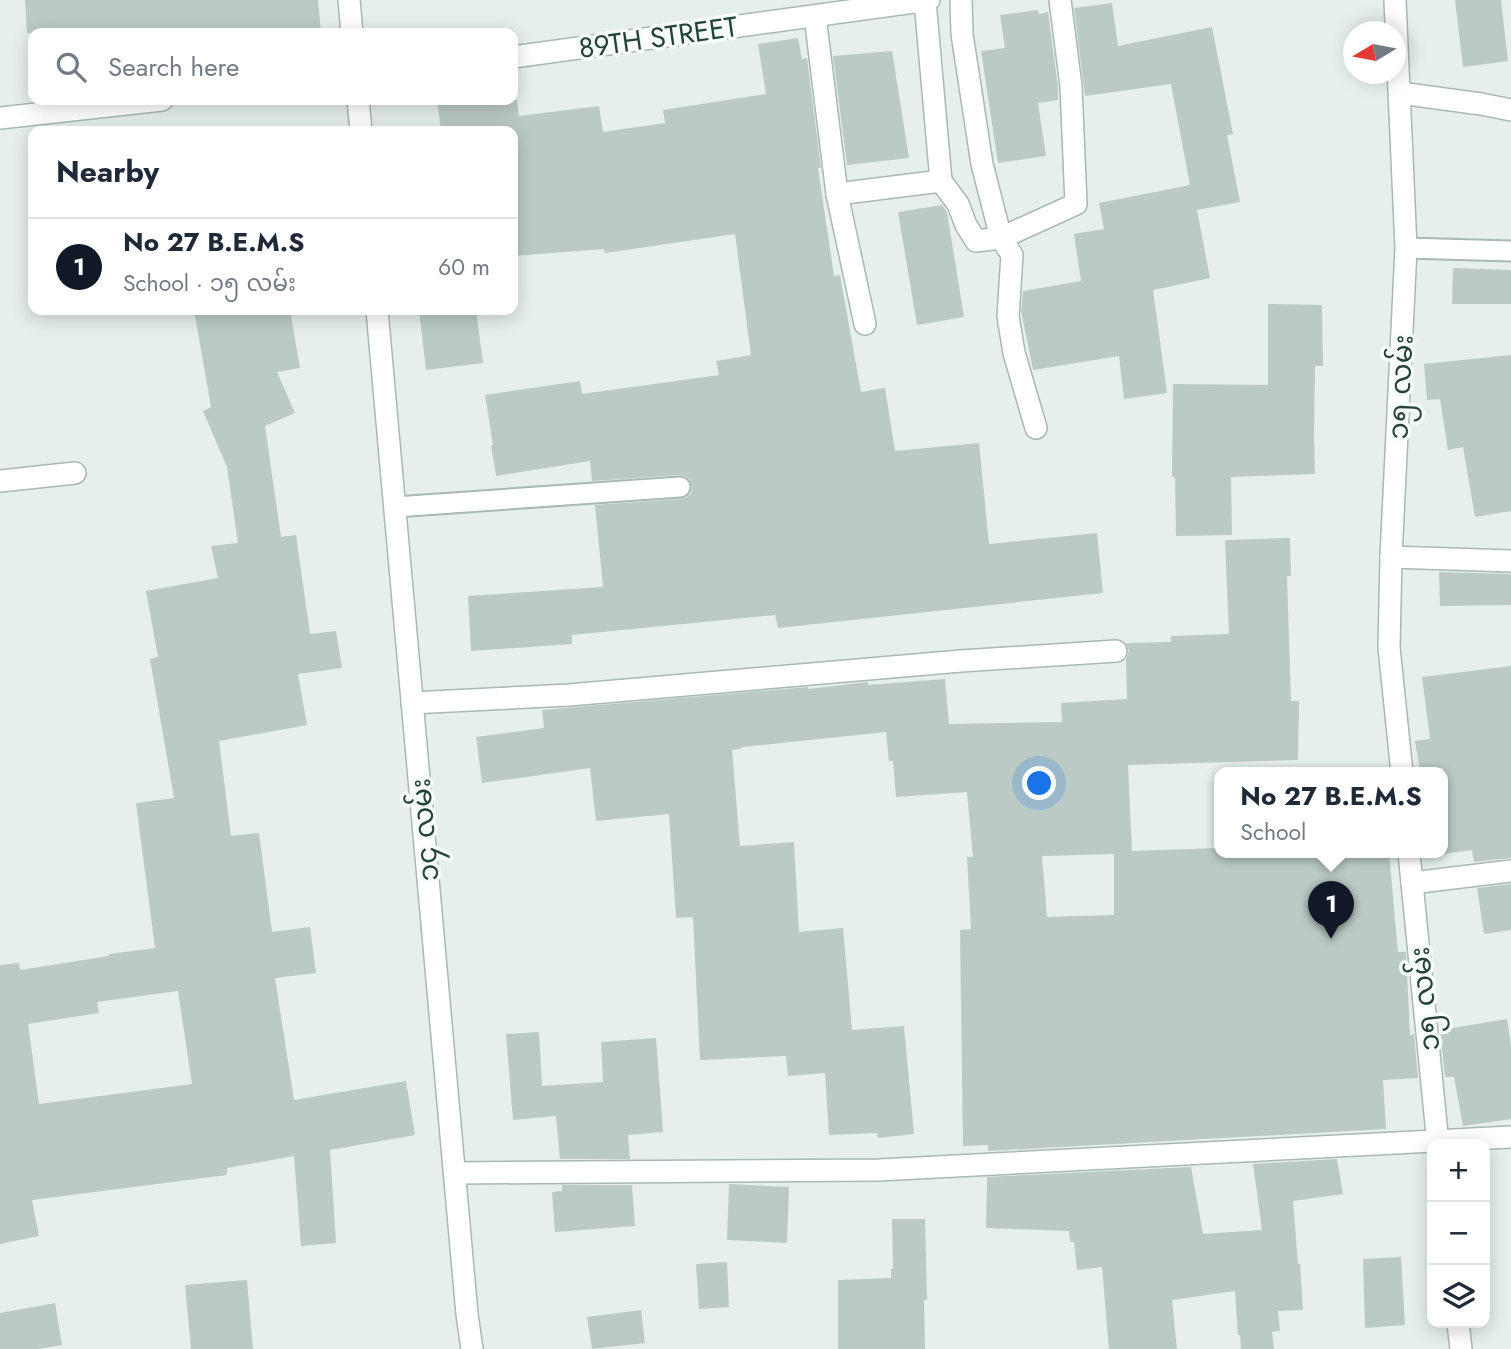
<!DOCTYPE html>
<meta charset="utf-8">
<style>
body{margin:0;font-family:Jost,"Noto Sans Myanmar",sans-serif;background:#f2f2f3;color:#1f2937}
.controls{position:absolute;right:21px;bottom:21px;display:grid;overflow:hidden;border-radius:14px;box-shadow:0 4px 18px #0003}
.controls button{width:63px;height:63px;display:grid;place-items:center;padding:0;border:0;border-bottom:2px solid #e0e1e3;background:#fff;color:#1f2937;font:35px sans-serif}
.compass{position:absolute;left:1343px;top:21px;width:63px;height:63px;border-radius:50%;background:#fff;box-shadow:0 4px 18px #0003;rotate:260deg}
.you{position:absolute;left:1040px;top:784px;width:24px;height:24px;margin:-18px;border:5px solid #fff;border-radius:50%;background:#1a73e8;box-shadow:0 0 0 10px #1a73e833}
.badge{display:grid;place-items:center;width:46px;height:46px;border-radius:50%;background:#111827;color:#fff;font-size:23px;font-weight:700}
.pin{position:absolute;translate:-50% -58px;filter:drop-shadow(0 2px 4px #0008)}
.pin::after{content:'';position:absolute;top:37px;width:24px;height:21px;background:inherit;clip-path:polygon(0 0,100% 0,50% 100%)}
.popup{position:absolute;left:1214px;top:767px;width:234px;height:91px;box-sizing:border-box;display:grid;place-content:center;border-radius:14px;background:#fff;filter:drop-shadow(0 2px 5px #0005);font-size:23px;white-space:nowrap;color:#747a83}
.popup b{font-size:26px;color:#1f2937}
.popup::after{content:'';position:absolute;left:50%;top:100%;margin-left:-14px;border:14px solid transparent;border-top-color:#fff}
.list{margin:0;padding:0;list-style:none}
h2{display:flex;justify-content:space-between;align-items:center;height:91px;margin:0;padding:0 28px;font-size:30px}
h2 small{font-size:23px;font-weight:400;color:#747a83}
.list li{display:grid;grid-template-columns:46px 1fr auto;gap:21px;align-items:center;box-sizing:border-box;height:98px;padding:0 28px;border-top:2px solid #e0e1e3}
.list b{display:block;font-size:26px;white-space:nowrap}
.list p{margin:0;font-size:23px;white-space:nowrap;color:#747a83}
.list em{font-size:23px;font-style:normal;color:#747a83}
.icon{flex:none;width:38px;height:38px;fill:none;stroke:currentColor;stroke-width:2;stroke-linecap:round;stroke-linejoin:round}
.map{position:relative;flex:none;width:1511px;height:1349px;overflow:hidden}
.search{position:absolute;background:#fff;box-shadow:0 4px 18px #0003;left:28px;top:28px;width:490px;height:77px;display:flex;align-items:center;gap:18px;box-sizing:border-box;padding:0 24px;border-radius:14px;color:#747a83;font-size:26px}
.panel{position:absolute;background:#fff;box-shadow:0 4px 18px #0003;left:28px;top:126px;width:490px;height:189px;border-radius:14px}
.map>svg:first-child{display:block}
</style>
<div class="map">
<svg width="1511" height="1349" viewBox="0 0 1511 1349">
<rect width="100%" height="100%" fill="#e6efeb"/>
<g fill="#bbcac4" fill-rule="evenodd">
<path d="M25 0H318L321 33H27Z"/>
<path d="M1455 0H1501L1508 61 1463 67Z"/>
<path d="M1112 3 1118 46 1212 27 1233 134 1227 135 1240 202 1197 210 1210 278 1153 290 1167 393 1124 399 1119 356 1033 370 1021 311 1023 291 1081 281 1074 234 1104 229 1099 203 1190 185 1171 84 1085 96 1074 8Z"/>
<path d="M1038 10 1039 14 1048 12 1058 87V100L1038 103 1046 156 998 163 981 51 1005 48 1000 15Z"/>
<path d="M798 38 802 59 807 58 821 168H818L834 276 840 275 861 392 885 388 895 451 979 443 989 544 1097 533 1103 593 778 628 775 615 572 635V644L471 651 468 596 603 587 595 505 681 499 687 497 691 493 692 487 690 480 685 476 679 475 592 481 590 461 496 476 491 445H493L485 395 580 381 582 394 719 375 716 361 751 355 735 234 605 253 604 249 513 256V131H441L437 100H517L519 116 599 106 603 132 665 123 663 110 766 94 758 44Z"/>
<path d="M892 51 909 158 847 165 833 56Z"/>
<path d="M942 205 947 212 964 317 917 325 898 212Z"/>
<path d="M1453 268 1511 270V304H1452Z"/>
<path d="M1268 304 1322 305 1323 366H1315L1314 436 1315 474 1231 477 1232 535 1176 536 1175 477H1172L1173 384 1268 385Z"/>
<path d="M194 310H290L300 368 277 372 295 413 265 426 281 537 296 535 310 634 336 631 342 668 298 674 307 725 219 741 231 836 259 833 272 932 310 927 316 973 275 978 294 1100 406 1081 415 1135 330 1150 336 1243 301 1246 294 1156 227 1168V1175L32 1200 39 1236 0 1244V965L19 963 20 970 109 956V954L155 948 136 803 174 798 150 659 158 657 146 591 218 578 211 546 238 543 227 467 203 411 211 407ZM178 991 192 1084 39 1104 28 1024 99 1013 97 1002Z"/>
<path d="M419 310H476L483 363 426 370Z"/>
<path d="M1511 355V511L1475 517 1463 447 1448 450 1440 399 1427 400 1424 364Z"/>
<path d="M1290 538 1291 576H1287L1291 701H1299L1298 760 1128 765 1132 851 1219 848V853H1389L1398 952H1406L1410 1035 1414 1034 1418 1078 1383 1080 1386 1129 988 1151V1145L963 1146 960 930 971 929 967 857H973L967 792 896 797 893 761H889L886 732 742 747 743 748 732 750 740 846 794 842 799 932 843 928 852 1030 904 1026 914 1134 878 1138 877 1133 829 1135 825 1073 788 1076 786 1056 700 1060 693 917 676 918 669 814 596 821 590 768 482 783 476 737 544 728 542 710 808 687V689L868 682V685L945 679 949 724 1062 722 1061 703 1127 699 1126 659 1129 651 1126 643 1171 642V636L1229 634 1225 540ZM1114 854V915L1047 917 1042 856Z"/>
<path d="M1439 572 1511 574V605L1440 606Z"/>
<path d="M1511 666V858L1474 862 1472 850 1443 854V768L1420 771 1415 741 1430 739 1422 677Z"/>
<path d="M1511 884V930L1484 934 1477 888Z"/>
<path d="M1507 1019 1511 1046V1119L1463 1126 1454 1077H1445L1440 1030Z"/>
<path d="M539 1032 542 1086 603 1082 601 1042 656 1038 663 1132 628 1135 630 1159H560L556 1116 513 1120 506 1034Z"/>
<path d="M1337 1159 1343 1194 1293 1201 1298 1264H1300L1303 1310 1278 1311 1280 1331 1272 1332 1274 1349H1241L1240 1335H1238L1235 1291 1172 1300 1177 1349H1109L1102 1267 1077 1270 1074 1242H1070L1069 1231 986 1228 987 1177 1191 1167 1203 1234 1262 1230 1253 1164Z"/>
<path d="M729 1184 789 1187 787 1243 727 1240Z"/>
<path d="M562 1185H632L635 1226 555 1232 552 1192 562 1191Z"/>
<path d="M892 1219H925L927 1300H924L925 1349H838V1280L891 1278V1269L893 1268Z"/>
<path d="M1401 1257 1405 1325 1365 1328 1363 1259Z"/>
<path d="M727 1262 729 1307 699 1309 696 1264Z"/>
<path d="M247 1280 253 1349H191L185 1285Z"/>
<path d="M55 1303 62 1345 39 1349H0V1313Z"/>
<path d="M641 1310 645 1343 592 1349 587 1317Z"/>
</g>
<g fill="none" stroke-linecap="round" stroke-linejoin="round">
<g stroke="#a8b8b2" stroke-width="23">
<g id="lane">
<path d="M1406 248 1511 251"/>
<path d="M395 507 680 487"/>
</g>
</g>
<g stroke="#a8b8b2" stroke-width="24">
<g id="street">
<path d="M349 0 352 33"/>
<path d="M961 0 962 34 982 164 1001 238 1012 255 1008 316 1014 353 1036 428"/>
<path d="M1395 0 1406 248 1391 557 1389 647 1402 773"/>
<path d="M925 1 941 181 958 204 966 225 976 241 1001 238 1076 204 1071 86 1060 0"/>
<path d="M815 16 837 194 865 324"/>
<path d="M513 57 929 0"/>
<path d="M1400 93 1481 104 1511 110"/>
<path d="M358 100 361 131"/>
<path d="M0 118 162 100"/>
<path d="M837 194 941 181"/>
<path d="M377 310 467 1314 472 1349"/>
<path d="M0 481 75 473"/>
<path d="M1391 557 1511 561"/>
<path d="M412 703 569 695 961 661 1116 651"/>
<path d="M1409 853 1438 1144"/>
<path d="M1412 883 1511 871"/>
<path d="M455 1173 879 1170 1511 1137"/>
<path d="M1458 1323 1461 1349"/>
</g>
</g>
<use href="#lane" stroke="#fff" stroke-width="19"/>
<use href="#street" stroke="#fff" stroke-width="21"/>
</g>
<g text-anchor="middle" stroke-width="7" stroke-linejoin="round" paint-order="stroke">
<g font-size="28" fill="#24423a" stroke="#f7fbf9">
<text transform="translate(658 37) rotate(-8)" y="10">89TH STREET</text>
<text transform="translate(1400 387) rotate(-87)" y="10">၁၅ လမ်း</text>
<text transform="translate(424 830) rotate(-95)" y="10">၁၄ လမ်း</text>
<text transform="translate(1424 999) rotate(-96)" y="10">၁၅ လမ်း</text>
</g>
</g>
</svg>
<div class="controls">
<button>+</button>
<button>−</button>
<button><svg class="icon" aria-label="layers" viewBox="0 0 24 24"><path d="M12 4l9 5-9 5-9-5zM3 14l9 5 9-5"/></svg></button>
</div>
<svg class="compass" viewBox="-18 -18 36 36"><path d="M0-13l5 13h-10z" fill="#e53935"/><path d="M0 13l5-13h-10z" fill="#747a83"/></svg>
<div class="you"></div>
<div class="pin badge" style="left:1331px;top:939px">1</div>
<div class="popup"><b>No 27 B.E.M.S</b>School</div>
<div class="search"><svg class="icon" aria-label="search" viewBox="0 0 24 24"><circle cx="10" cy="10" r="6"/><path d="M15 15l6 6"/></svg>Search here</div>
<section class="panel">
<h2>Nearby<small></small></h2>
<ul class="list">
<li><span class="badge">1</span><div><b>No 27 B.E.M.S</b><p>School · ၁၅ လမ်း</p></div><em>60 m</em></li>
</ul>
</section>
</div>
